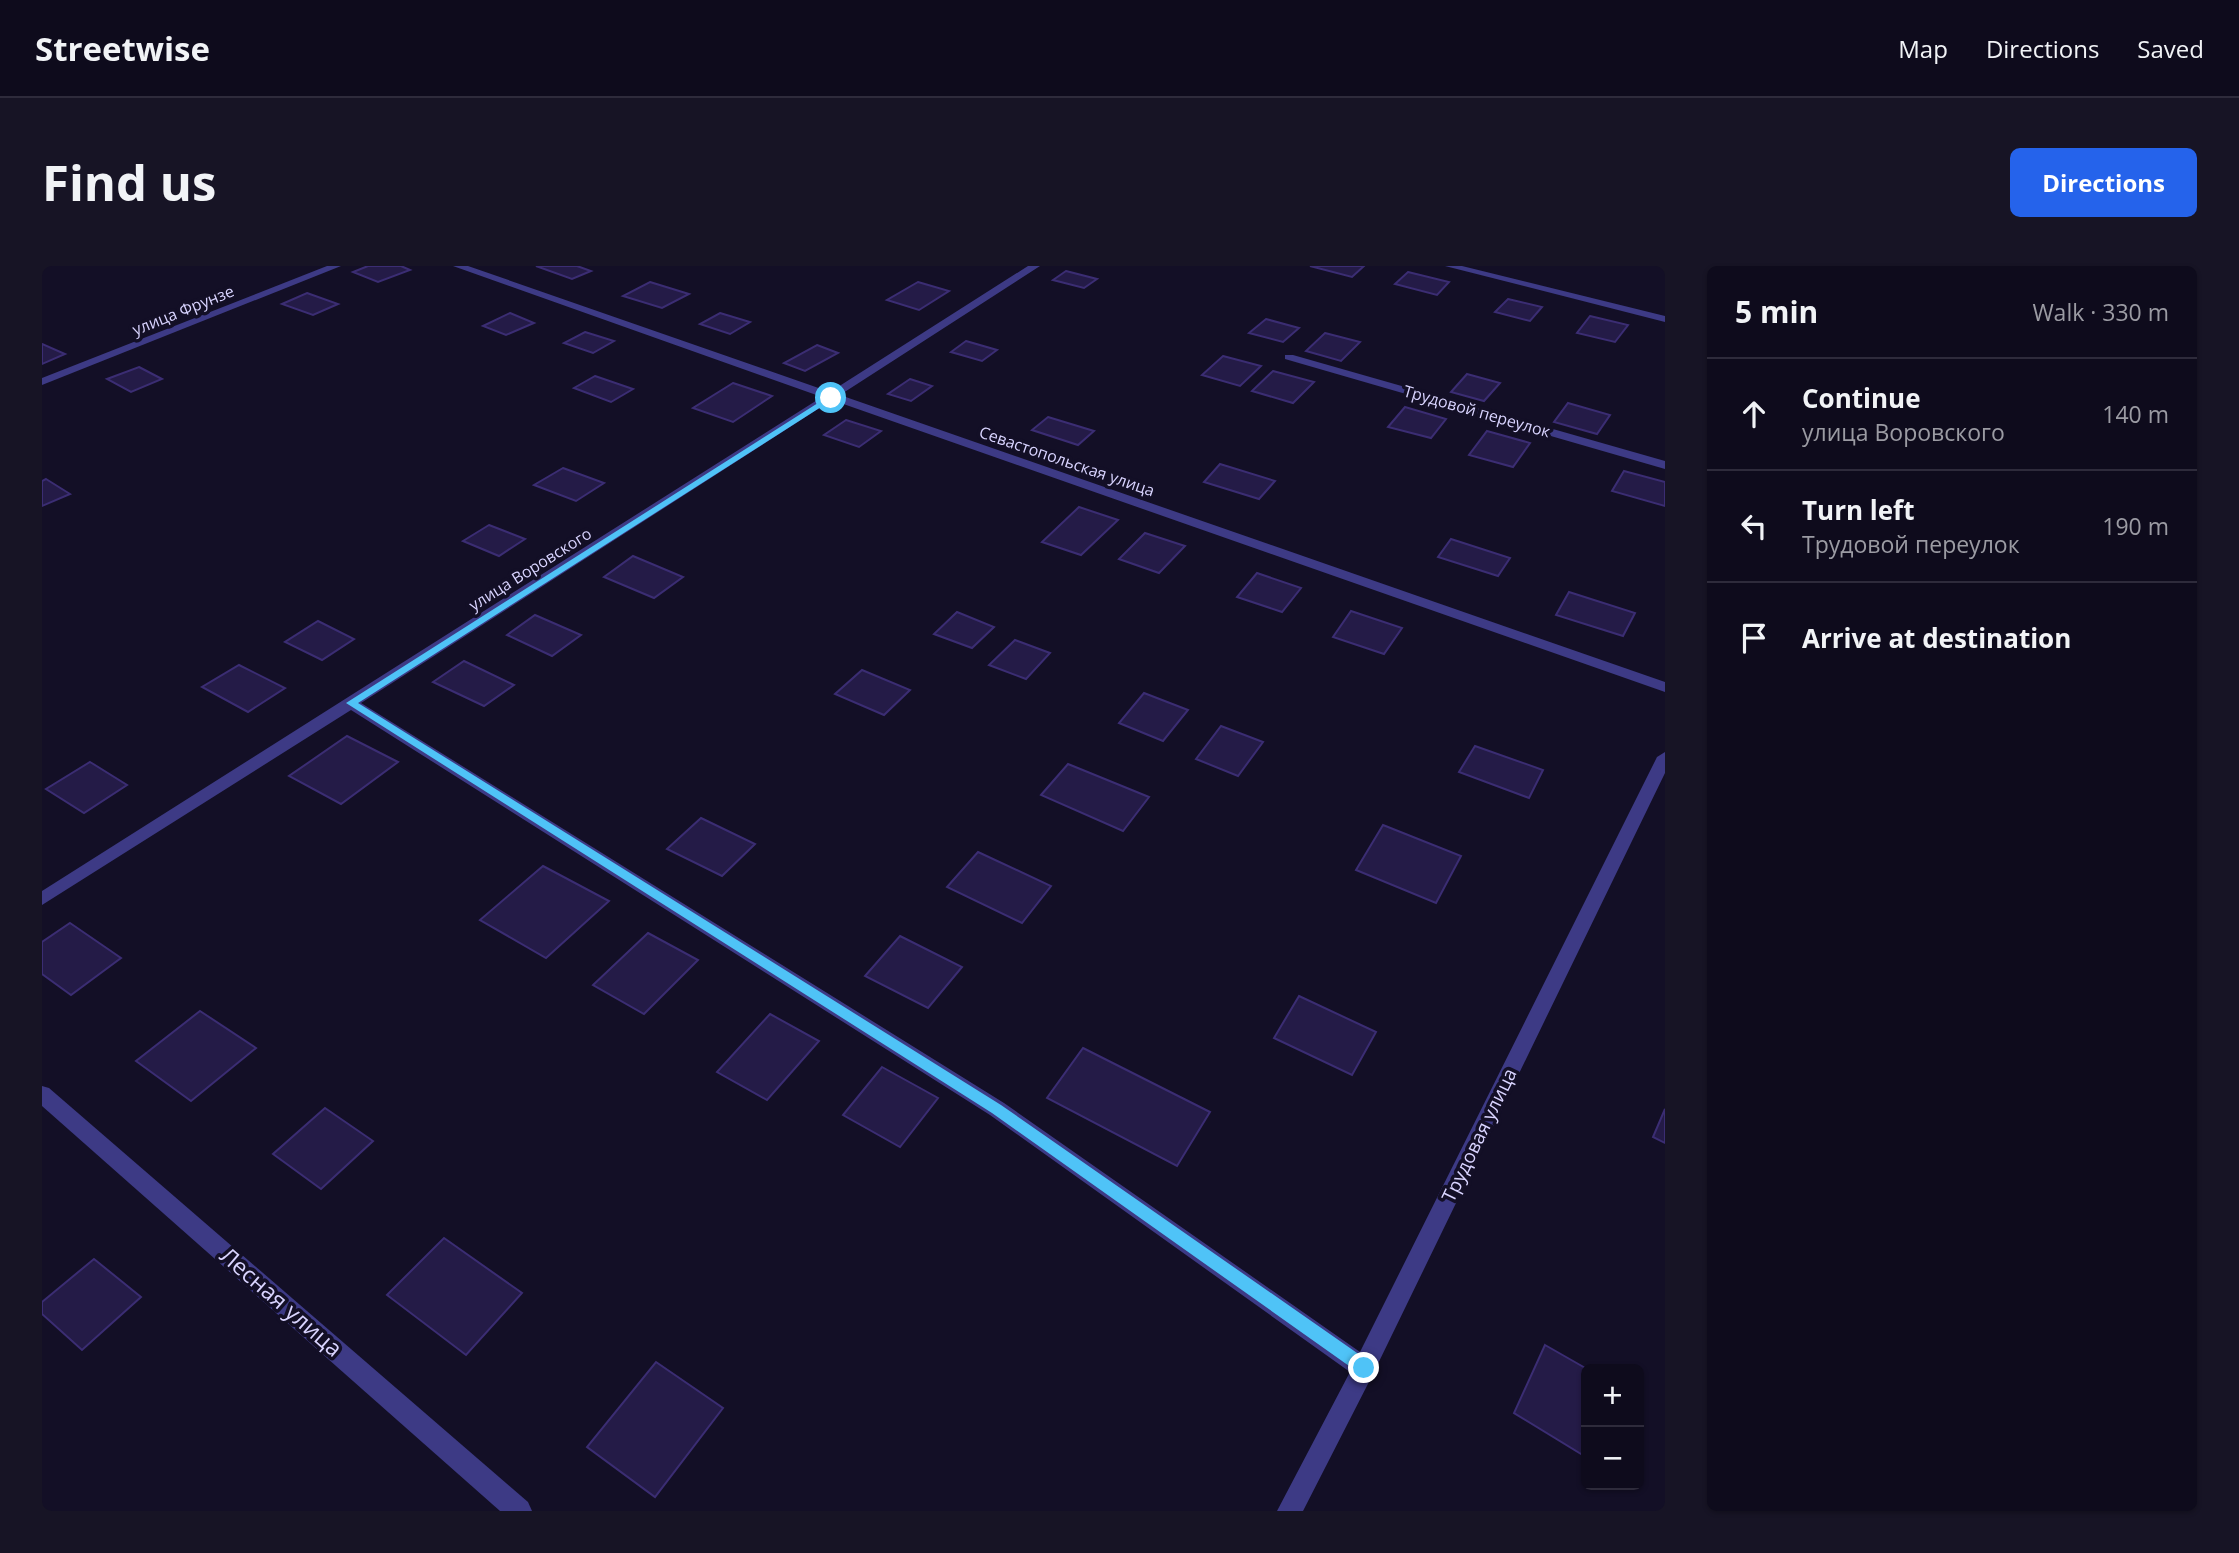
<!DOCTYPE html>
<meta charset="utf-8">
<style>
body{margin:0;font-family:"Open Sans",sans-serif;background:#171425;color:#f1f3f6}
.controls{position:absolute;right:21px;bottom:21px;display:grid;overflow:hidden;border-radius:10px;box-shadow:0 2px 5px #0004}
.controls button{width:63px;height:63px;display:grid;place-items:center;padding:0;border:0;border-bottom:2px solid #2e2b3b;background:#0e0b1c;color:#f1f3f6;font:35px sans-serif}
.stop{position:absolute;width:21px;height:21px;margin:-16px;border:5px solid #4fc3f7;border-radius:50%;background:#fff}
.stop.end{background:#4fc3f7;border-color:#fff;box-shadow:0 2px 7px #0008}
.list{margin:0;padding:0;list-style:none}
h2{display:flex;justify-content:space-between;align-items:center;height:91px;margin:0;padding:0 28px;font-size:30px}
h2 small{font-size:23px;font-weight:400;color:#9b9ba3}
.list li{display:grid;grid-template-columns:46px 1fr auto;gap:21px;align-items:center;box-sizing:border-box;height:112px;padding:0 28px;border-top:2px solid #2e2b3b}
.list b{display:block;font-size:26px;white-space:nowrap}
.list p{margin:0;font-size:23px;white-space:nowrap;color:#9b9ba3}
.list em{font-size:23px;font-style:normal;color:#9b9ba3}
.icon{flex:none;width:38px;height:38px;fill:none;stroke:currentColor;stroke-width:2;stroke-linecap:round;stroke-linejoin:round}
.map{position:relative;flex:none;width:1623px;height:1245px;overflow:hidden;border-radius:10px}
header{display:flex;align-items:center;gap:42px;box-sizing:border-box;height:98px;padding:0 35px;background:#0e0b1c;border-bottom:2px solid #2e2b3b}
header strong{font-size:33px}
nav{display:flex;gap:38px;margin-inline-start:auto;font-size:24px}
.intro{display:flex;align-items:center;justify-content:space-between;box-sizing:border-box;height:168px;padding:0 42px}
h1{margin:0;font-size:49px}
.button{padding:18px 32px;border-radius:10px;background:#2563eb;color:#fff;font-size:24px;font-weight:700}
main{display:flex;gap:42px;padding:0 42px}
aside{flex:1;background:#0e0b1c;border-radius:10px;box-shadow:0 2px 5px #0004}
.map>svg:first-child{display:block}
</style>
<header>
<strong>Streetwise</strong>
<nav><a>Map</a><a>Directions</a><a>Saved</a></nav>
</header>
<div class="intro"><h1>Find us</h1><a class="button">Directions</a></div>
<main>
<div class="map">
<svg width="1623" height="1245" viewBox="0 0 1623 1245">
<rect width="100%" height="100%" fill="#130f26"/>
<g fill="#241b47" stroke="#3b2d73" stroke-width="2">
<path d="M326 0H359L368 4 336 16 311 6Z"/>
<path d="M494 0H535L549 5 530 13Z"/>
<path d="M1268 0H1322L1310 11Z"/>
<path d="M1024 5 1055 13 1042 22 1011 14Z"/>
<path d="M1366 6 1407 16 1395 29 1353 18Z"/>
<path d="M608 16 647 28 620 42 581 30Z"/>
<path d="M876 16 907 25 877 44 845 34Z"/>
<path d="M265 27 296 38 271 49 240 38Z"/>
<path d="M1466 33 1500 41 1488 55 1453 46Z"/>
<path d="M468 47 492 57 464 69 441 60Z"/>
<path d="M678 47 708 56 688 68 658 58Z"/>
<path d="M1548 50 1586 59 1573 76 1535 67Z"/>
<path d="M1224 53 1257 62 1241 76 1207 67Z"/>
<path d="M543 66 572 75 551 87 522 77Z"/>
<path d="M1283 67 1318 76 1299 95 1264 85Z"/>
<path d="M924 75 955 84 940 95 909 86Z"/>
<path d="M0 78 23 88 0 98Z"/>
<path d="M775 79 796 87 763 105 742 97Z"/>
<path d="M1181 90 1219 100 1198 120 1160 109Z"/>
<path d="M97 101 120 113 89 126 65 113Z"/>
<path d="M1231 105 1272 116 1251 137 1210 125Z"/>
<path d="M1425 108 1458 117 1442 135 1409 126Z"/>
<path d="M553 110 591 123 569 136 532 122Z"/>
<path d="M868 113 890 120 869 135 846 128Z"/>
<path d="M691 117 730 130 691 156 651 142Z"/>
<path d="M1526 137 1568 149 1555 168 1512 156Z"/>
<path d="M1363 141 1404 153 1389 172 1346 161Z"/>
<path d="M1006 151 1052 165 1036 179 990 164Z"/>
<path d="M804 154 839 165 817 181 782 169Z"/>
<path d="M1445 165 1488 177 1471 201 1427 189Z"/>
<path d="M1178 198 1233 215 1217 233 1162 216Z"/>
<path d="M521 202 562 217 534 235 492 219Z"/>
<path d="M1582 205 1623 216V240L1570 225Z"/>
<path d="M4 213 28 228 0 240V215Z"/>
<path d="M1037 241 1076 254 1039 289 1000 276Z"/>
<path d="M447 259 483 273 457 290 421 275Z"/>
<path d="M1103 267 1143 280 1117 307 1077 293Z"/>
<path d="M1409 273 1468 292 1456 310 1396 291Z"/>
<path d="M591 290 641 311 612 332 562 311Z"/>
<path d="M1215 307 1259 322 1240 346 1195 331Z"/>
<path d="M1527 326 1593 347 1581 370 1514 349Z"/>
<path d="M1309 345 1360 362 1342 388 1291 371Z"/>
<path d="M915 346 952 361 930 382 892 368Z"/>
<path d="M493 349 539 369 510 390 465 369Z"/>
<path d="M276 355 312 373 280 394 243 376Z"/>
<path d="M973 374 1008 387 984 413 947 399Z"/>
<path d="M422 395 472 419 442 440 391 416Z"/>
<path d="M197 399 243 422 206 446 160 421Z"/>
<path d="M820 404 868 424 842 449 793 428Z"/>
<path d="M1102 427 1146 444 1121 475 1077 457Z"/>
<path d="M1179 460 1221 476 1196 510 1154 493Z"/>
<path d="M305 470 356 496 299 538 247 510Z"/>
<path d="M1433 480 1501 504 1487 532 1417 506Z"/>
<path d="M48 496 85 519 42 547 4 523Z"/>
<path d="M1026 498 1107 531 1081 565 999 529Z"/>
<path d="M659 552 713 578 680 610 625 583Z"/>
<path d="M1341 559 1419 590 1394 637 1314 604Z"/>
<path d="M936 586 1009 620 980 657 905 621Z"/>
<path d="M501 600 567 635 504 692 438 654Z"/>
<path d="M28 657 79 692 29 729 0 708V676Z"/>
<path d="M606 667 656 694 602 748 551 719Z"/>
<path d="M858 670 920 701 886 742 823 710Z"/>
<path d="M1257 730 1334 766 1310 809 1232 772Z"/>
<path d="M158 745 214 782 149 835 94 795Z"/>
<path d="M728 748 777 775 725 834 675 806Z"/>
<path d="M1041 782 1168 846 1135 900 1005 832Z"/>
<path d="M840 801 896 832 858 881 801 849Z"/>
<path d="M283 842 331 875 279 923 231 888Z"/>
<path d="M1623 843V877L1611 871Z"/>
<path d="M402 972 480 1027 424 1089 345 1029Z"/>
<path d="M52 993 99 1031 40 1084 0 1048V1036Z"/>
<path d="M1503 1079 1545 1103 1544 1191 1472 1147Z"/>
<path d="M614 1096 681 1142 613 1231 545 1181Z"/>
</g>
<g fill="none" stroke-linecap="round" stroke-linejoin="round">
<g fill="#3d3a85" fill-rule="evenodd">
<path d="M285 0H299L0 119V112Z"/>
<path d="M411 0H426L788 126 986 0H998L798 129 1623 416V426L790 134 319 437 962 837 1318 1086 1615 491 1623 486V507L1330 1110 1261 1245H1235L1308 1106 948 849 309 444 0 639V625L780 131Z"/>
<path d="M1403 0H1420L1623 50V56Z"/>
<path d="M1243 89H1251L1623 195V203L1243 93Z"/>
<path d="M0 820 7 822 486 1236 490 1245H458L0 840Z"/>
</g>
</g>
<path fill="#4fc3f7" d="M787 130 793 132 316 437 959 839 1328 1096 1330 1102 1328 1107 1322 1109 1317 1107 950 847 304 437Z"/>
<g text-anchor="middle" stroke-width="7" stroke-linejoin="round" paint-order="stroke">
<g font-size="16" fill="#d9d4ff" stroke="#130f26">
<text transform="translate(141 44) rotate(-22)" y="6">улица Фрунзе</text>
<text transform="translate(1435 145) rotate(16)" y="6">Трудовой переулок</text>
<text transform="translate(1025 195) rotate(19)" y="6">Севастопольская улица</text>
<text transform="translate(488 303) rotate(-32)" y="6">улица Воровского</text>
</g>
<g font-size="19" fill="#d9d4ff" stroke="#130f26">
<text transform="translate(1437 869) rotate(-64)" y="7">Трудовая улица</text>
</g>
<g font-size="23" fill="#d9d4ff" stroke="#130f26">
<text transform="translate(239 1036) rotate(41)" y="8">Лесная улица</text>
</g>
</g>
</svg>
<div class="controls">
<button>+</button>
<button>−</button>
</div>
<div class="stop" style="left:789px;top:132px"></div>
<div class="stop end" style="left:1322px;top:1102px"></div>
</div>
<aside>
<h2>5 min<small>Walk · 330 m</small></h2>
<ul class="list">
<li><svg class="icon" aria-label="ahead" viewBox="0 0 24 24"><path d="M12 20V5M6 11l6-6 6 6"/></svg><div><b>Continue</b><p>улица Воровского</p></div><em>140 m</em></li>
<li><svg class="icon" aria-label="left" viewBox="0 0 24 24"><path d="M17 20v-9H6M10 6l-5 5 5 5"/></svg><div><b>Turn left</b><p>Трудовой переулок</p></div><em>190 m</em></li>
<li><svg class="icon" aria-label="arrive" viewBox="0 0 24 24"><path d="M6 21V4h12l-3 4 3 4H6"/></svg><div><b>Arrive at destination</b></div></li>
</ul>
</aside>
</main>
